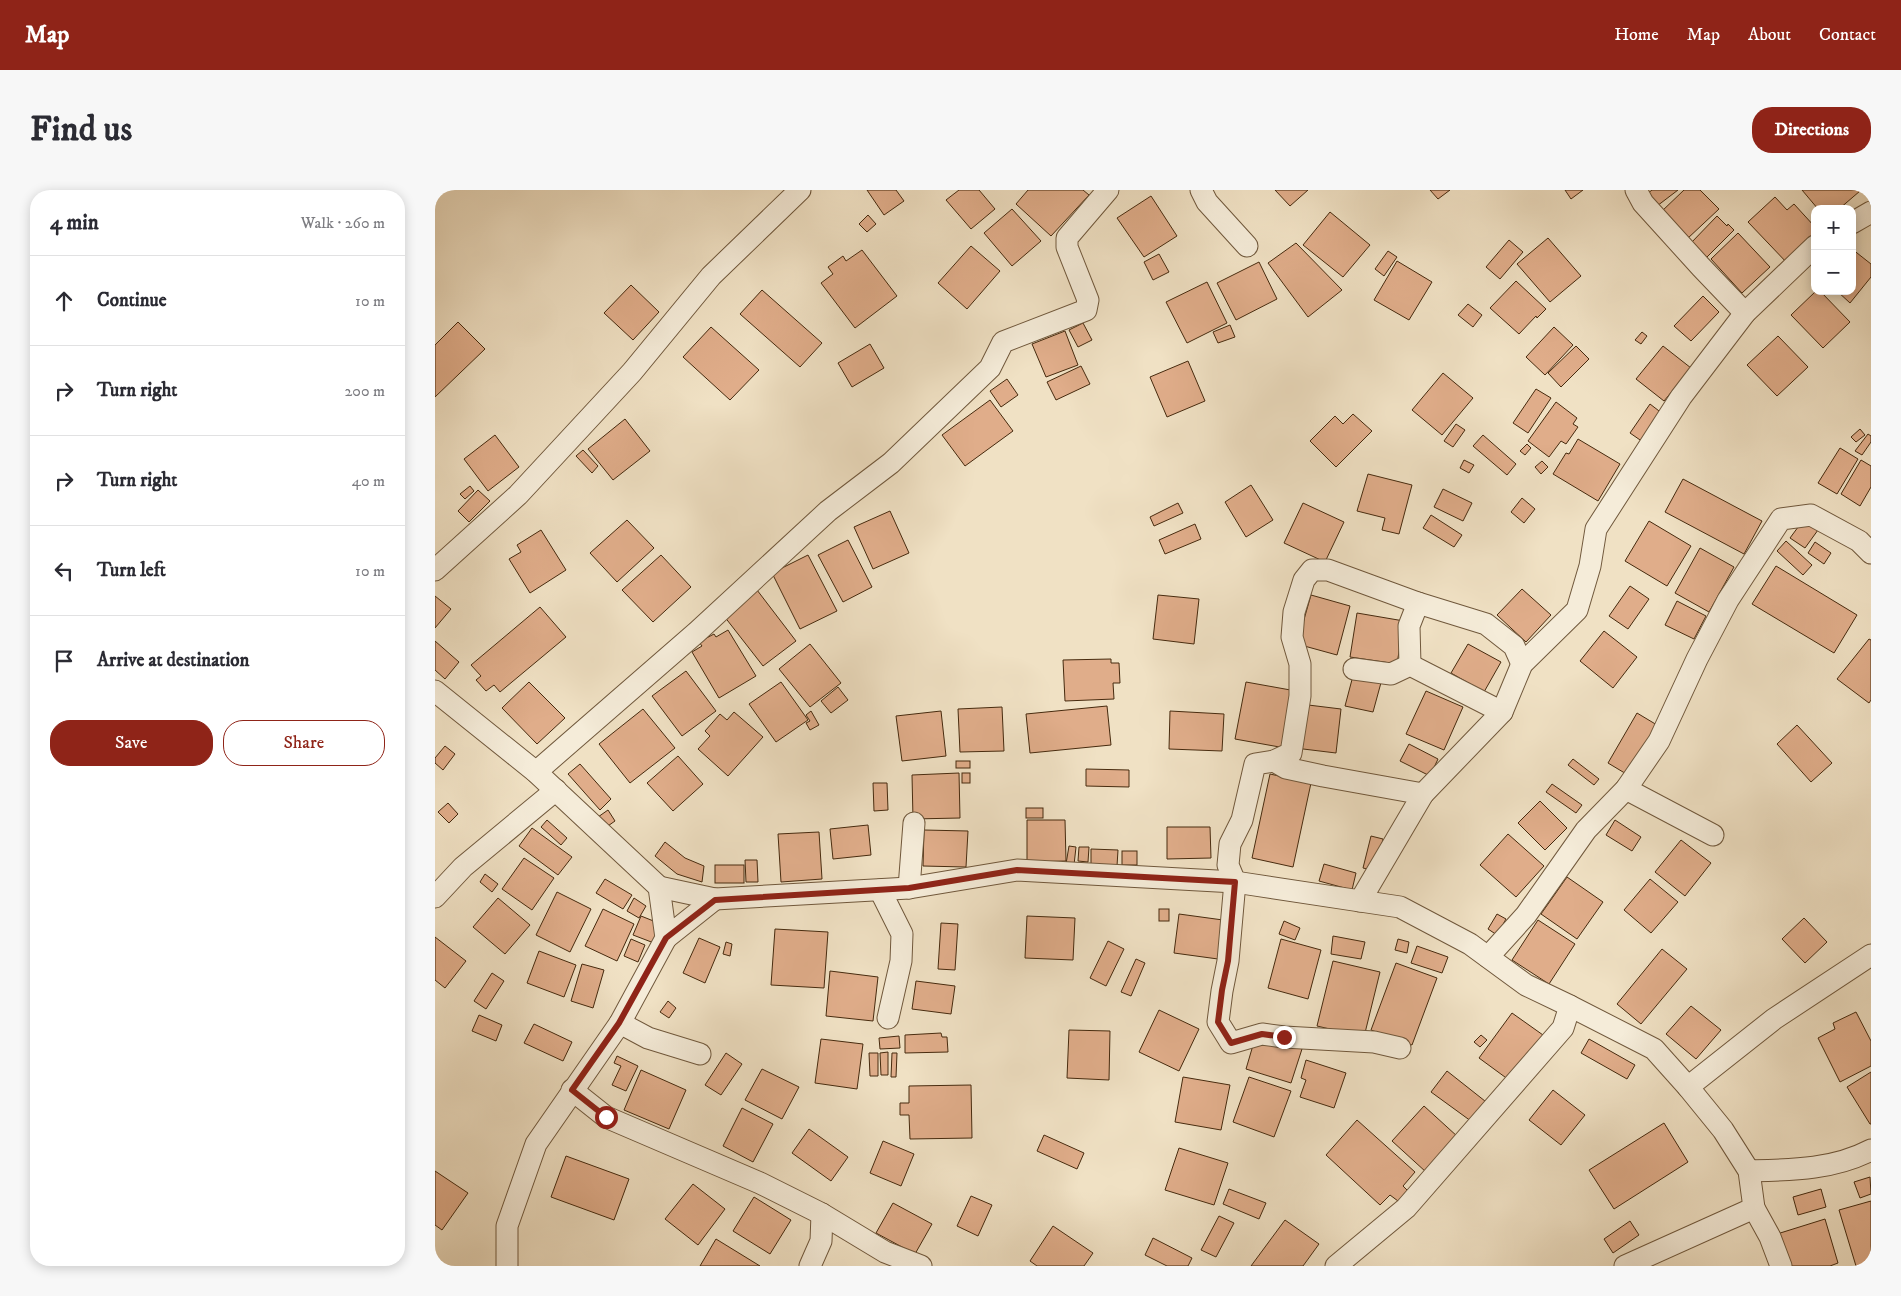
<!DOCTYPE html>
<meta charset="utf-8">
<style>
body{margin:0;font-family:"IM FELL DW Pica",serif;background:#f7f7f7;color:#2b2b33}
.controls{position:absolute;right:15px;top:15px;display:grid;overflow:hidden;border-radius:10px;box-shadow:0 2px 12px #0003}
.controls button{width:45px;height:45px;display:grid;place-items:center;padding:0;border:0;border-bottom:1px solid #e1e1e2;background:#fff;color:#2b2b33;font:25px sans-serif}
.stop{position:absolute;width:15px;height:15px;margin:-11px;border:4px solid #8f2418;border-radius:50%;background:#fff}
.stop.end{background:#8f2418;border-color:#fff;box-shadow:0 1px 5px #0008}
.list{margin:0;padding:0;list-style:none}
h2{display:flex;justify-content:space-between;align-items:center;height:65px;margin:0;padding:0 20px;font-size:21px}
h2 small{font-size:16px;font-weight:400;color:#7c7c81}
.list li{display:grid;grid-template-columns:32px 1fr auto;gap:15px;align-items:center;box-sizing:border-box;height:90px;padding:0 20px;border-top:1px solid #e1e1e2}
.list b{display:block;font-size:19px;white-space:nowrap}
.list em{font-size:16px;font-style:normal;color:#7c7c81}
.actions{display:flex;gap:10px;padding:15px 20px}
.actions a{flex:1;padding:11px 0;border:1px solid #8f2418;border-radius:20px;text-align:center;font-size:18px;color:#8f2418}
.actions .main{background:#8f2418;color:#fff}
.icon{flex:none;width:28px;height:28px;fill:none;stroke:currentColor;stroke-width:2;stroke-linecap:round;stroke-linejoin:round}
.map{position:relative;flex:none;width:1436px;height:1076px;overflow:hidden;border-radius:20px}
header{display:flex;align-items:center;gap:30px;box-sizing:border-box;height:70px;padding:0 25px;background:#8f2418;color:#fff}
header strong{font-size:24px}
nav{display:flex;gap:28px;margin-inline-start:auto;font-size:18px}
.intro{display:flex;align-items:center;justify-content:space-between;box-sizing:border-box;height:120px;padding:0 30px}
h1{margin:0;font-size:35px}
.button{padding:12px 22px;border-radius:20px;background:#8f2418;color:#fff;font-size:18px;font-weight:700}
main{display:flex;gap:30px;padding:0 30px}
aside{flex:1;background:#fff;border-radius:20px;box-shadow:0 2px 12px #0003}
.map>svg:first-child{display:block}
</style>
<header>
<strong>Map</strong>
<nav><a>Home</a><a>Map</a><a>About</a><a>Contact</a></nav>
</header>
<div class="intro"><h1>Find us</h1><a class="button">Directions</a></div>
<main>
<aside>
<h2>4 min<small>Walk · 260 m</small></h2>
<ul class="list">
<li><svg class="icon" aria-label="ahead" viewBox="0 0 24 24"><path d="M12 20V5M6 11l6-6 6 6"/></svg><div><b>Continue</b></div><em>10 m</em></li>
<li><svg class="icon" aria-label="right" viewBox="0 0 24 24"><path d="M7 20v-9h11M14 6l5 5-5 5"/></svg><div><b>Turn right</b></div><em>200 m</em></li>
<li><svg class="icon" aria-label="right" viewBox="0 0 24 24"><path d="M7 20v-9h11M14 6l5 5-5 5"/></svg><div><b>Turn right</b></div><em>40 m</em></li>
<li><svg class="icon" aria-label="left" viewBox="0 0 24 24"><path d="M17 20v-9H6M10 6l-5 5 5 5"/></svg><div><b>Turn left</b></div><em>10 m</em></li>
<li><svg class="icon" aria-label="arrive" viewBox="0 0 24 24"><path d="M6 21V4h12l-3 4 3 4H6"/></svg><div><b>Arrive at destination</b></div></li>
</ul>
<div class="actions"><a class="main">Save</a><a>Share</a></div>
</aside>
<div class="map">
<svg width="1436" height="1076" viewBox="0 0 1436 1076">
<rect width="100%" height="100%" fill="#f0e1c4"/>
<filter id="stains"><feTurbulence type="fractalNoise" baseFrequency=".004" numOctaves="4"/><feColorMatrix values="0 0 0 0 .2 0 0 0 0 .09 0 0 0 0 .02 0 0 0 .5 -.17"/></filter>
<radialGradient id="worn" r=".72"><stop offset=".6" stop-color="#630" stop-opacity="0"/><stop offset="1" stop-color="#630" stop-opacity=".3"/></radialGradient>
<g fill="#e0ad8a" stroke="#462a0e">
<path d="M432 0H461L469 11 449 25Z"/>
<path d="M524 0H544L560 19 536 39 511 10Z"/>
<path d="M593 0H648L654 5 616 46 581 14Z"/>
<path d="M840 0H873L855 16Z"/>
<path d="M995 0H1015L1003 9Z"/>
<path d="M1130 0H1148L1136 9Z"/>
<path d="M1217 0H1243L1222 16 1212 4Z"/>
<path d="M1249 0H1265L1284 19 1252 49 1226 22Z"/>
<path d="M1367 0H1425V1L1404 19H1383Z"/>
<path d="M716 6 742 46 709 67 682 28Z"/>
<path d="M1340 7 1352 20 1359 14 1380 37V51L1354 75 1313 32Z"/>
<path d="M577 19 606 51 577 76 549 43Z"/>
<path d="M895 22 935 55 908 87 868 55Z"/>
<path d="M433 25 441 34 432 42 424 34Z"/>
<path d="M1282 26 1292 36 1293 34 1299 40 1270 69 1255 54Z"/>
<path d="M1303 43 1335 77 1307 103 1276 69Z"/>
<path d="M1113 48 1146 86 1115 112 1082 74Z"/>
<path d="M1074 50 1088 62 1065 89 1051 77Z"/>
<path d="M861 53 907 100 873 127 833 73Z"/>
<path d="M536 56 565 81 532 119 503 93Z"/>
<path d="M1417 59 1436 74V87L1415 113 1402 101H1417Z"/>
<path d="M427 60 462 106 420 138 386 93 398 84 393 77 408 66 411 71Z"/>
<path d="M953 61 962 67 949 86 940 79Z"/>
<path d="M724 64 734 82 718 90 709 72Z"/>
<path d="M962 71 997 92 974 130 939 110Z"/>
<path d="M824 72 842 109 801 130 782 93Z"/>
<path d="M1081 91 1111 119 1102 128 1101 126 1084 144 1055 118Z"/>
<path d="M772 92 792 133 752 153 731 112Z"/>
<path d="M196 95 224 122 198 150 169 123Z"/>
<path d="M327 100 387 153 365 177 305 124Z"/>
<path d="M1381 101H1385L1415 132 1388 158 1356 125Z"/>
<path d="M1268 106 1284 122 1256 151 1239 136Z"/>
<path d="M1033 114 1047 125 1038 137 1023 125Z"/>
<path d="M23 132 50 159 0 207V155Z"/>
<path d="M648 133 657 150 643 157 634 140Z"/>
<path d="M795 135 800 147 783 153 778 142Z"/>
<path d="M276 137 324 180 295 210 248 167Z"/>
<path d="M1119 137 1138 155 1110 185 1091 167Z"/>
<path d="M630 141 643 175 611 187 597 154Z"/>
<path d="M1207 142 1212 146 1206 154 1200 150Z"/>
<path d="M1343 146 1373 177 1342 206 1312 175Z"/>
<path d="M435 154 449 178 417 197 403 173Z"/>
<path d="M1141 156 1154 169 1126 197 1113 183Z"/>
<path d="M1228 156 1256 178 1229 211 1201 189Z"/>
<path d="M753 171 770 211 732 227 715 187Z"/>
<path d="M646 176 655 194 621 210 612 192Z"/>
<path d="M1008 183 1038 208 1007 245 977 220Z"/>
<path d="M572 189 583 205 566 217 555 201Z"/>
<path d="M1101 199 1116 208 1093 243 1078 233Z"/>
<path d="M555 210 578 241 530 276 507 245Z"/>
<path d="M1121 212 1142 228 1138 234 1143 237 1131 254 1126 251 1114 267 1093 251Z"/>
<path d="M1215 214 1228 224 1208 252 1195 243Z"/>
<path d="M918 224 937 241 901 277 875 251 900 226 908 234Z"/>
<path d="M190 229 215 261 178 290 153 259Z"/>
<path d="M1021 234 1030 240 1018 257 1009 251Z"/>
<path d="M1425 239 1430 245 1421 252 1416 247Z"/>
<path d="M1433 244 1436 246V252L1427 265 1420 261Z"/>
<path d="M60 245 84 277 53 301 29 269Z"/>
<path d="M1048 245 1081 274 1072 285 1038 256Z"/>
<path d="M1143 249 1185 274 1163 311 1118 284 1131 263 1134 264Z"/>
<path d="M1092 254 1096 258 1090 265 1085 261Z"/>
<path d="M1405 258 1423 269 1402 304 1383 293Z"/>
<path d="M148 260 163 276 157 283 141 266Z"/>
<path d="M1029 270 1039 275 1034 283 1025 278Z"/>
<path d="M1426 270 1436 276V297L1425 316 1406 304Z"/>
<path d="M1107 271 1113 277 1106 284 1100 277Z"/>
<path d="M933 284 977 295 964 344 947 340 950 328 922 321Z"/>
<path d="M1248 289 1327 331 1309 364 1230 322Z"/>
<path d="M816 295 838 330 811 347 790 312Z"/>
<path d="M35 296 39 301 30 309 25 304Z"/>
<path d="M1008 299 1037 313 1028 331 999 317Z"/>
<path d="M43 300 55 311 34 332 23 321Z"/>
<path d="M1087 308 1100 319 1089 333 1076 322Z"/>
<path d="M743 313 748 323 719 336 715 327Z"/>
<path d="M868 313 909 332 890 372 849 353Z"/>
<path d="M455 321 474 363 438 379 419 337Z"/>
<path d="M996 325 1027 345 1019 357 988 338Z"/>
<path d="M1369 329 1383 340 1370 358 1355 348Z"/>
<path d="M192 330 219 358 182 392 155 363Z"/>
<path d="M1214 331 1256 356 1232 396 1190 371Z"/>
<path d="M760 334 766 349 730 364 724 350Z"/>
<path d="M106 340 131 380 95 403 74 369 86 362 82 355Z"/>
<path d="M413 350 437 397 408 412 383 365Z"/>
<path d="M1351 351 1377 375 1368 385 1342 361Z"/>
<path d="M1380 352 1396 363 1389 374 1373 363Z"/>
<path d="M1265 358 1299 377 1274 422 1240 403Z"/>
<path d="M226 365 256 397 218 432 187 400Z"/>
<path d="M373 365 402 421 365 439 337 383Z"/>
<path d="M1341 376 1422 425 1399 463 1317 414Z"/>
<path d="M1195 396 1214 409 1193 439 1174 426Z"/>
<path d="M1087 399 1116 425 1091 452 1062 425Z"/>
<path d="M322 400 361 451 328 476 289 426Z"/>
<path d="M723 405 764 409 759 454 718 449Z"/>
<path d="M876 405 915 416 902 465 862 454Z"/>
<path d="M0 406 16 419 0 438Z"/>
<path d="M1242 411 1271 426 1259 449 1230 435Z"/>
<path d="M105 417 131 447 65 502 59 495 51 501 41 490 46 486 36 475Z"/>
<path d="M922 423 969 431 962 474 915 467Z"/>
<path d="M293 440 321 486 284 508 257 462 267 456 264 452 279 444 281 447Z"/>
<path d="M1169 441 1202 467 1178 498 1145 471Z"/>
<path d="M1434 449 1436 450V510L1434 513 1402 489Z"/>
<path d="M0 451 24 472 10 489 0 480Z"/>
<path d="M375 454 406 493 375 517 344 479Z"/>
<path d="M1033 454 1066 472 1049 502 1016 483Z"/>
<path d="M676 469V473H684L685 493H678L679 509 630 511 628 470Z"/>
<path d="M251 481 281 521 247 546 217 506Z"/>
<path d="M919 482 947 489 938 522 910 516Z"/>
<path d="M94 492 130 528 102 554 67 518Z"/>
<path d="M346 492 373 530 341 552 314 514Z"/>
<path d="M811 492 861 501 850 558 800 549Z"/>
<path d="M403 497 413 510 396 523 386 511Z"/>
<path d="M991 501 1028 517 1009 560 971 544Z"/>
<path d="M865 514 906 519 901 563 860 558Z"/>
<path d="M672 516 676 555 595 563 591 524Z"/>
<path d="M567 517 569 561 525 562 523 519Z"/>
<path d="M208 519 240 558 195 593 164 554Z"/>
<path d="M376 521 384 535 375 540 371 533 375 531 371 525Z"/>
<path d="M506 521 511 566 467 571 461 526Z"/>
<path d="M735 521 789 524 787 561 734 559Z"/>
<path d="M299 522 328 547 293 586 263 559 275 546 270 541 285 524 292 530Z"/>
<path d="M1202 523 1222 535 1193 585 1173 573Z"/>
<path d="M1362 535 1397 573 1376 592 1342 554Z"/>
<path d="M974 554 1003 569 995 586 965 571Z"/>
<path d="M10 556 20 564 8 580 0 573V568Z"/>
<path d="M243 566 268 594 238 621 212 593Z"/>
<path d="M1138 569 1164 589 1159 595 1133 575Z"/>
<rect x="521" y="571" width="14" height="7"/>
<path d="M145 574 176 609 165 620 133 584Z"/>
<path d="M651 579 694 580V597L651 596Z"/>
<path d="M524 583 525 628 478 629 477 585Z"/>
<rect x="527" y="583" width="8" height="10"/>
<path d="M835 584 876 593 858 677 817 668Z"/>
<path d="M438 593H452L453 620 439 621Z"/>
<path d="M1117 594 1147 615 1141 623 1111 602Z"/>
<path d="M1105 611 1132 638 1110 660 1083 633Z"/>
<path d="M13 613 23 624 14 633 3 622Z"/>
<rect x="591" y="618" width="17" height="10"/>
<path d="M173 620 180 631 170 638 163 627Z"/>
<path d="M112 630 132 648 126 655 106 637Z"/>
<path d="M592 630H630L631 671 592 672Z"/>
<path d="M1180 630 1206 647 1197 661 1171 645Z"/>
<path d="M433 635 436 665 398 669 395 639Z"/>
<path d="M732 637H775L776 668 732 669Z"/>
<path d="M97 638 137 667 123 685 84 656Z"/>
<path d="M489 640 533 641 531 677 488 676Z"/>
<path d="M384 642 387 689 346 692 343 644Z"/>
<path d="M1073 644 1109 676 1081 707 1045 675Z"/>
<path d="M936 646 948 649 941 681 928 678Z"/>
<path d="M1246 650 1276 673 1250 706 1220 682Z"/>
<path d="M230 652 250 668 269 676 267 692 242 684 220 666Z"/>
<path d="M634 656 641 657 639 675 631 674Z"/>
<path d="M644 657H654L653 672 643 671Z"/>
<path d="M656 659 683 660 682 676 656 675Z"/>
<rect x="687" y="661" width="15" height="14"/>
<path d="M89 668 119 688 97 720 67 699Z"/>
<path d="M310 670H322L323 692H311Z"/>
<path d="M889 674 921 683 917 700 884 691Z"/>
<rect x="280" y="675" width="29" height="18"/>
<path d="M50 684 63 694 57 702 45 692Z"/>
<path d="M1132 687 1168 712 1142 749 1106 724Z"/>
<path d="M170 689 197 705 188 719 161 703Z"/>
<path d="M1215 689 1243 712 1216 743 1189 720Z"/>
<path d="M122 702 156 719 135 762 101 745Z"/>
<path d="M63 708 95 735 70 764 38 737Z"/>
<path d="M199 708 211 716 204 728 192 721Z"/>
<path d="M168 719 199 734 182 771 150 756Z"/>
<rect x="724" y="719" width="10" height="12"/>
<path d="M744 724 788 730 783 769 739 763Z"/>
<path d="M1062 724 1071 729 1062 745 1053 739Z"/>
<path d="M206 726 226 734 219 753 198 745Z"/>
<path d="M592 726 640 728 638 770 590 768Z"/>
<path d="M1369 728 1392 752 1370 773 1347 749Z"/>
<path d="M1103 730 1140 754 1114 794 1077 770Z"/>
<path d="M849 731 865 738 860 750 844 744Z"/>
<path d="M506 733 523 734 520 780 503 779Z"/>
<path d="M340 739 393 742 389 798 336 795Z"/>
<path d="M898 746 930 752 926 769 896 764Z"/>
<path d="M0 747 31 771 10 798 0 790Z"/>
<path d="M264 748 285 757 270 793 248 783Z"/>
<path d="M196 749 210 755 203 772 189 766Z"/>
<path d="M846 749 886 760 873 809 833 798Z"/>
<path d="M963 749 974 752 972 763 960 760Z"/>
<path d="M673 751 689 759 671 796 655 788Z"/>
<path d="M291 752 297 754 295 766 288 764Z"/>
<path d="M982 756 1013 767 1007 783 976 773Z"/>
<path d="M1227 759 1252 779 1206 834 1182 814Z"/>
<path d="M104 761 141 775 129 807 92 793Z"/>
<path d="M701 769 710 773 696 806 686 802Z"/>
<path d="M898 771 945 782 929 847 882 836Z"/>
<path d="M961 773 1002 788 977 855 936 840Z"/>
<path d="M147 774 169 780 158 818 136 811Z"/>
<path d="M395 781 443 787 438 831 391 826Z"/>
<path d="M57 783 69 791 51 819 39 811Z"/>
<path d="M481 791 520 796 516 824 477 819Z"/>
<path d="M233 811 241 818 234 828 225 822Z"/>
<path d="M1256 816 1286 840 1261 869 1231 844Z"/>
<path d="M724 820 764 839 744 881 704 862Z"/>
<path d="M1421 822 1436 851V876L1405 892 1383 848 1400 839 1398 833Z"/>
<path d="M1077 823 1108 845 1074 890 1044 868Z"/>
<path d="M44 825 67 835 61 851 37 841Z"/>
<path d="M99 834 137 852 128 871 89 853Z"/>
<path d="M634 840 675 841 674 890 632 888Z"/>
<path d="M506 843 507 847H512L513 862 470 863V845Z"/>
<path d="M821 845 867 859 856 893 811 879Z"/>
<path d="M1046 845 1052 850 1045 857 1039 852Z"/>
<path d="M464 846 465 858 445 859 444 848Z"/>
<path d="M386 849 428 854 422 899 380 893Z"/>
<path d="M1154 849 1200 875 1192 889 1146 863Z"/>
<path d="M453 862V885H446L445 863Z"/>
<path d="M291 863 307 874 286 905 270 895Z"/>
<path d="M434 863H443V886H435Z"/>
<path d="M457 863H462L461 887H456Z"/>
<path d="M182 866 203 876 191 901 177 895 186 876 179 873Z"/>
<path d="M871 870 911 883 899 918 865 907 871 890 866 888Z"/>
<path d="M327 879 364 897 347 929 310 910Z"/>
<path d="M206 880 251 900 234 939 189 920Z"/>
<path d="M1012 881 1055 915 1040 934 996 902Z"/>
<path d="M1436 882V934H1435L1412 897Z"/>
<path d="M748 887 795 895 786 940 740 932Z"/>
<path d="M814 887 856 901 839 947 798 932Z"/>
<path d="M536 895 537 948 475 949 474 925H465V913H474V896Z"/>
<path d="M1118 900 1150 925 1126 955 1094 930Z"/>
<path d="M989 916 1023 947 991 982 957 951Z"/>
<path d="M307 918 338 934 318 972 288 956Z"/>
<path d="M922 930 980 982 968 996 973 1001 963 1011 955 1005 945 1015 891 965Z"/>
<path d="M1229 933 1253 972 1179 1019 1154 980Z"/>
<path d="M374 939 413 967 396 991 357 963Z"/>
<path d="M609 945 649 963 642 979 602 961Z"/>
<path d="M448 951 479 964 466 996 435 983Z"/>
<path d="M744 958 793 973 779 1015 730 1000Z"/>
<path d="M131 966 194 989 179 1030 116 1007Z"/>
<path d="M0 981 33 1003 7 1040 0 1035Z"/>
<path d="M1435 987 1436 1004 1425 1008 1419 992Z"/>
<path d="M258 994 290 1019 263 1055 230 1029Z"/>
<path d="M794 999 831 1013 824 1029 788 1014Z"/>
<path d="M1386 999 1391 1017 1363 1025 1358 1007Z"/>
<path d="M536 1006 557 1015 543 1046 522 1036Z"/>
<path d="M319 1007 356 1030 335 1064 298 1041Z"/>
<path d="M1436 1011V1076H1421L1404 1020Z"/>
<path d="M458 1013 497 1034 480 1064 441 1043Z"/>
<path d="M784 1026 799 1033 781 1067 766 1060Z"/>
<path d="M1390 1029 1403 1073 1395 1076H1351L1342 1044Z"/>
<path d="M850 1030 884 1054 868 1076H816Z"/>
<path d="M1195 1031 1204 1045 1178 1063 1169 1049Z"/>
<path d="M618 1036 658 1063 649 1076H602L595 1071Z"/>
<path d="M718 1048 757 1068 753 1076H732L710 1065Z"/>
<path d="M281 1049 325 1076H265Z"/>
</g>
<g fill="none" stroke-linecap="round" stroke-linejoin="round">
<g stroke="#70583c" stroke-width="23">
<g id="minor">
<path d="M766 0 772 12 812 56"/>
<path d="M1201 0 1208 13 1266 77 1310 123"/>
<path d="M1417 33 1436 22"/>
<path d="M0 380 83 305 197 182 276 86 365 0"/>
<path d="M975 475 974 436 983 413"/>
<path d="M919 479 956 484 975 475 1067 522"/>
<path d="M0 501 101 582 224 697 231 748 185 833 101 954 72 1036V1076"/>
<path d="M839 571 851 578 888 586 988 604"/>
<path d="M101 582 262 442 393 321 456 273 555 178 568 152 651 120 653 110 632 57V48L673 0"/>
<path d="M1191 599 1278 645"/>
<path d="M224 697 280 709 474 698 582 680 800 692 965 717 1035 754 1091 795 1135 816 1219 859 1253 897 1288 940 1314 981 1319 1018 1190 1076"/>
<path d="M474 698 479 633"/>
<path d="M445 700 467 744 466 771 453 828"/>
<path d="M0 707 28 677 121 600"/>
<path d="M925 711 988 604 1067 522 1087 474 1142 420 1155 376 1161 339 1246 207 1310 123 1380 56"/>
<path d="M231 748 280 709"/>
<path d="M1053 767 1091 725 1151 640 1191 599 1224 551 1262 469 1293 410 1346 329 1376 325 1424 351 1436 363"/>
<path d="M185 833 213 848 265 864"/>
<path d="M965 858 939 852 849 847 827 844 796 853 783 832 787 801 793 771 800 692 793 675 795 654 807 630 820 574 839 571 856 563 865 506V474L857 447 859 422 869 390 877 380H893L983 413 1051 434 1079 456 1087 474"/>
<path d="M1253 897 1339 829 1436 765"/>
<path d="M137 900 171 927 325 993 387 1024 450 1062 486 1076"/>
<path d="M1314 981C1355 980 1398 980 1436 960"/>
<path d="M1319 1018 1335 1047 1346 1076"/>
<path d="M375 1076 386 1051 387 1024"/>
<path d="M901 1076 971 1018 1128 838 1135 816"/>
</g>
</g>
<use href="#minor" stroke="#f5ecd9" stroke-width="21"/>
</g>
<g fill="none" stroke-linecap="round" stroke-linejoin="round">
<path stroke="#8f2418" stroke-width="6" d="M171 927 137 900 184 833 231 748 280 710 474 698 582 680 800 692 793 771 787 800 783 832 796 853 827 844 849 847"/>
</g>
<rect width="100%" height="100%" filter="url(#stains)"/>
<rect width="100%" height="100%" fill="url(#worn)"/>
</svg>
<div class="controls">
<button>+</button>
<button>−</button>
</div>
<div class="stop" style="left:171px;top:927px"></div>
<div class="stop end" style="left:849px;top:847px"></div>
</div>
</main>
